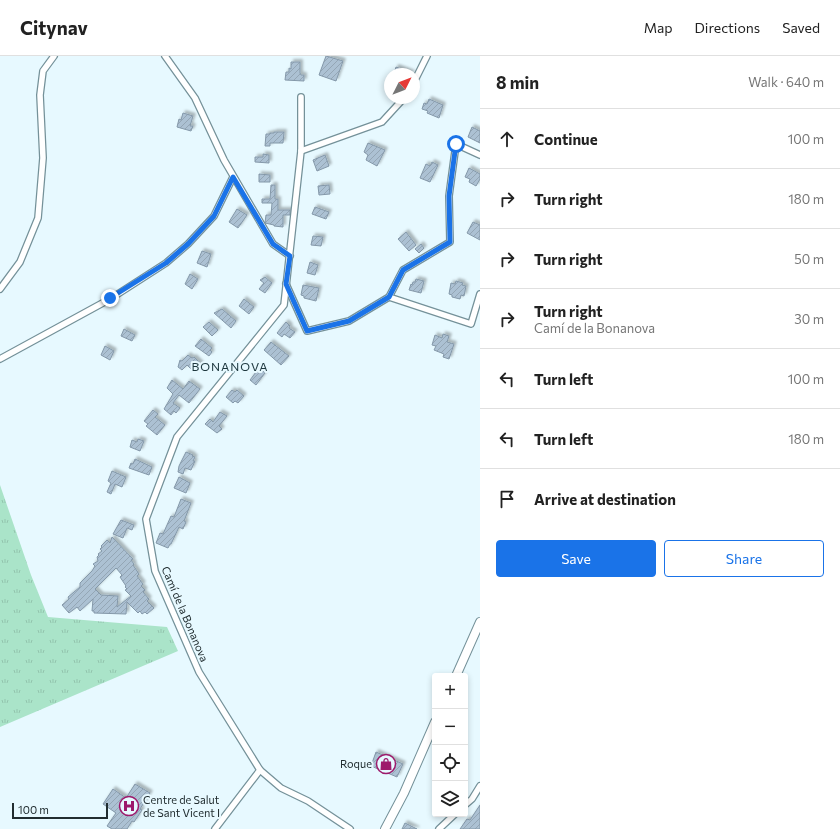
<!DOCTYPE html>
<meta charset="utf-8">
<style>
body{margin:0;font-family:Commissioner,sans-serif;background:#f6f6f6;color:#222}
.controls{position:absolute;right:12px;bottom:12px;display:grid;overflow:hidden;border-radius:4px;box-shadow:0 2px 6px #0003}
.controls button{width:36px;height:36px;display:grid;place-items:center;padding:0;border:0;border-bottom:1px solid #e0e0e0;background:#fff;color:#222;font:20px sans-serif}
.compass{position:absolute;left:384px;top:12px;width:36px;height:36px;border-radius:50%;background:#fff;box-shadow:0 2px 6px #0003;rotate:48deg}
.scale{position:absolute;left:12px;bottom:10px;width:96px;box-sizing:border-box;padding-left:4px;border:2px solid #212d30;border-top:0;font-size:11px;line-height:14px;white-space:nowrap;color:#212d30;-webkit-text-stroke:3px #e7f9ff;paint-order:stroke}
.stop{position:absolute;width:12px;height:12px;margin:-9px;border:3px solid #1a73e8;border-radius:50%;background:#fff}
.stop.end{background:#1a73e8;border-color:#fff;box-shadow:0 1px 4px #0008}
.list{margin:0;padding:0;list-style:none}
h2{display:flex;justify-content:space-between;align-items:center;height:52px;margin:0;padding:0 16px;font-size:17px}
h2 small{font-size:13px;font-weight:400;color:#767676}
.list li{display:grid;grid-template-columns:26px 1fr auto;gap:12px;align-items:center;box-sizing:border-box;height:60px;padding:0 16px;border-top:1px solid #e0e0e0}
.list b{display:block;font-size:15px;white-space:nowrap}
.list p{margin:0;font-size:13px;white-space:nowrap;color:#767676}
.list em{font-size:13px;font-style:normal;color:#767676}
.actions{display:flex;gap:8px;padding:12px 16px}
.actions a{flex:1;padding:9px 0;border:1px solid #1a73e8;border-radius:4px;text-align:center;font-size:14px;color:#1a73e8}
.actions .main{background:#1a73e8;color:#fff}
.icon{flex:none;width:22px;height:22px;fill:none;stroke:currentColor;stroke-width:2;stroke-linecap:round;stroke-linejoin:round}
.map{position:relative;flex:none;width:480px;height:773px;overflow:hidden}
header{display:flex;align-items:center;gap:24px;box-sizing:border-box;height:56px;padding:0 20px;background:#fff;border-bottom:1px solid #e0e0e0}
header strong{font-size:19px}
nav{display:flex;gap:22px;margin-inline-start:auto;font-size:14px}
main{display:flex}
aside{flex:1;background:#fff}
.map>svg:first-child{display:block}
</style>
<header>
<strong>Citynav</strong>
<nav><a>Map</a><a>Directions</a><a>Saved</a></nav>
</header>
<main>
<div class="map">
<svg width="480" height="773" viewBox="0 0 480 773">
<defs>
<pattern id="park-tufts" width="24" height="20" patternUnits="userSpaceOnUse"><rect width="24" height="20" fill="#aae4c9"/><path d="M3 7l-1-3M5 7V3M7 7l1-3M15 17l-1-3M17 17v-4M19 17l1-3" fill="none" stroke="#92c4ad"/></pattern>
<pattern id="building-hatch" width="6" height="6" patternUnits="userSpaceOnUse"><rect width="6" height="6" fill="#acc1d3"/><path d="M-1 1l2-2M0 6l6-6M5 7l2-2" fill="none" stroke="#94a6b5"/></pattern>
<filter id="shadow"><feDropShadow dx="2.5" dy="-2.5" stdDeviation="1" flood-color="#0004"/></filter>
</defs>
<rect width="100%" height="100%" fill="#e7f9ff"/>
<path fill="url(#park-tufts)" d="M0 429 31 519 48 561 167 571 178 595 0 671Z"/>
<g fill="url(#building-hatch)" stroke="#8498a9" fill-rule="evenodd" filter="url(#shadow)">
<path d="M326 0 343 5 336 25 319 19Z"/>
<path d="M291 6H300V17L301 19H304V25L285 24 286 16H289V12L291 13Z"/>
<path d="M396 11 412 17V18H394Z"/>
<path d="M429 43 443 49 439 62 427 57 428 55 422 53 424 47 427 48Z"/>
<path d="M183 57 193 60 190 70H193L191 75 177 71 179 63 181 64Z"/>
<path d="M472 71 480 75V87L468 81Z"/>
<path d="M274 76H284L283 87H270V90H265L266 78H270V77H274Z"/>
<path d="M368 87 385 94 377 110 366 104 368 99 364 96Z"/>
<path d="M263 98 269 99V107L255 106V101H263Z"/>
<path d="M325 99 329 110 317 115 313 104Z"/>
<path d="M432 106 438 109 430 126 420 122 426 108 430 110Z"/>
<path d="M469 112 480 118V123L476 130 469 126 470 123 465 121Z"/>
<path d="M259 118 270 119V126H259Z"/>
<path d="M271 129H275V143H278V154H290V159H283V171L274 170V169L265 167 266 159H271L272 147H262V143H270Z"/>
<path d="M329 129 330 138 319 139 318 130Z"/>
<path d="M315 151 329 156 326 163 312 158Z"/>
<path d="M237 153 247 159 238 172 229 166Z"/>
<path d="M473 166 480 169V184L467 177Z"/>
<path d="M406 176 416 189 409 195 398 183Z"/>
<path d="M313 180 323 181 321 190 311 189Z"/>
<path d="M421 188 424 192 419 197 415 193Z"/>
<path d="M202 195 211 198 207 211 197 207Z"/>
<path d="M310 206 318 209 315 219 307 217Z"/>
<path d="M190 218 198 223 192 233 185 228Z"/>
<path d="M265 221 272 227 265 237 259 233 264 227 260 224Z"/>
<path d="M416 223 424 225 421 237 409 234 411 228 412 229 413 226H415Z"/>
<path d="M456 225 463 227 462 229 466 230 464 240 461 239 460 243 452 241V239L449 238 451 227 455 228Z"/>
<path d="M303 229 319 232 316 245 304 242V240L301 239Z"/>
<path d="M244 243 254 251 249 258 239 250Z"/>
<path d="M222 253 236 265 231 272 214 257Z"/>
<path d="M209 266 218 274 212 280 203 271Z"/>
<path d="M286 266 290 270 289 272 295 276 290 282 284 278 282 281 277 277Z"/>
<path d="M124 273 135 279 132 285 121 280Z"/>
<path d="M443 278 449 280 447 286 454 288 449 303 443 301 444 298 434 294 436 290 432 289 435 279 442 282Z"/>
<path d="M201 283 212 292 210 294 212 296 209 300 195 290Z"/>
<path d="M271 286 289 300 281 309 264 294Z"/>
<path d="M105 290 114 295 110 304 101 299Z"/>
<path d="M188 299 192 302 194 301 201 308 194 316 187 309 182 314 178 311 180 304 182 305Z"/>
<path d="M259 312 265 317 256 329 250 324Z"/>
<path d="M172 324 183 333 189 325 200 333 189 347 179 339 173 347 180 352 176 357 174 355 171 359 164 353 173 338 167 332Z"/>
<path d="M232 334 235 336 237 334 244 340 238 347 235 345 233 347 226 341Z"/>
<path d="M153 354 158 358 155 361 165 369 157 379 146 370 148 368 144 365Z"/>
<path d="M220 356 227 360 219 370 222 373 217 377 205 368 210 363 213 366Z"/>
<path d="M138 383 144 385 140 395 130 391 132 384 137 386Z"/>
<path d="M186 396 193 399 192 400 195 401 193 405H195L191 414 185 412 183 418 178 416 179 410Z"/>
<path d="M135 403 152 411 149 419 129 412 131 407 133 408Z"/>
<path d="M112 415 126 421 122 431 115 428 111 438 107 436 111 427 108 425Z"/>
<path d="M179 421 190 427 186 437 174 432Z"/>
<path d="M181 443 191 447 184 465 186 466 183 473 179 471 171 488H170L168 492 156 487 160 477 163 478 171 460 174 461Z"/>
<path d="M121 464 134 469 132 474 127 472 123 482 113 478Z"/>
<path d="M112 481 133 503 131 504 134 508 133 509 139 518 137 520 143 528 141 530 145 534 143 536 149 543 147 545 154 552 147 558 145 556 142 558 140 555 138 557 127 546 126 558 94 557V555H92L93 543 80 555 77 551 69 557 62 549 69 543 68 541 80 531V527L92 515 95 510 93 508 98 505 97 501 99 499 98 498 102 495 100 493 102 491 101 490 107 484 110 487ZM116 512 122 519 120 521 126 530 125 531 127 533 125 534 131 540 117 551 118 540 101 539 95 533Z"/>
<path d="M376 696 403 708 397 721 371 710Z"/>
<path d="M135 728 150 737 140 753 142 754 134 766 132 765 127 773H112L107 770 116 757 103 748 113 733 126 742Z"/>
<path d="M480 749V773H460L467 763 470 764Z"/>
<path d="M405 767 417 773H402Z"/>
</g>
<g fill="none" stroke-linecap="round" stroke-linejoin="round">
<g stroke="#749199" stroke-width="8">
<g id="minor">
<path d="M165 0 195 42 224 104 273 188 290 200"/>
<path d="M414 26 427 0"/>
<path d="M301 41V95L284 249 177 381 146 463 155 515 199 616 260 714 281 732 308 745 350 773"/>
<path d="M301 95 382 66 404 42"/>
<path d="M286 228 307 275 349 265 389 241 403 214 450 186 449 140 456 88 480 99"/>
<path d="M0 233 20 206 38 162 43 102 40 39 43 15 54 0"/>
<path d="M389 241 471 268 480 238"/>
<path d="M0 303 110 243 166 207 188 188 214 160 233 121"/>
<path d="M465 749 472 743 480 730"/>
<path d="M215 773 260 714"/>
<path d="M439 773 455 758"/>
</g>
</g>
<g stroke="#749199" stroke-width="10">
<g id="secondary">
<path d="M456 620 480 566"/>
<path d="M385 773 404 737 435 666"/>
</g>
</g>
<use href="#minor" stroke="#fff" stroke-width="5.5"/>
<use href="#secondary" stroke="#fff" stroke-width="8"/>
</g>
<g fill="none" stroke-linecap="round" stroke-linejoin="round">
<path stroke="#1a73e8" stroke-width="5" d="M110 242 166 207 188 188 214 160 233 121 273 188 290 200 286 228 307 275 349 265 389 241 403 214 450 186 449 140 456 88"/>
</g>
<defs>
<g id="shop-ring" transform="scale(1)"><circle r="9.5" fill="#e7f9ff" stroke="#9d196b" stroke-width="1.5"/><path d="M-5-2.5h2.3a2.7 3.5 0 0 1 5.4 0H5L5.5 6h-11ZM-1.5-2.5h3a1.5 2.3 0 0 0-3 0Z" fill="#9d196b"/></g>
<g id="hospital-ring" transform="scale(1)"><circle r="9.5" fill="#e7f9ff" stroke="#9d196b" stroke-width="1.5"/><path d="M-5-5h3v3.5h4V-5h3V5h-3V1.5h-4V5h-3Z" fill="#9d196b"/></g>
</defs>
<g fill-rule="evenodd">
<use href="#shop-ring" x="386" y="708"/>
<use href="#hospital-ring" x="129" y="750"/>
</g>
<g text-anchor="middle" stroke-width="4" stroke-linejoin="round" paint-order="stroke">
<g font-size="11" fill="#212d30" stroke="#e7f9ff">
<text transform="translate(185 558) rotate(67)" y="4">Camí de la Bonanova</text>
</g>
<g font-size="11" fill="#212d30" stroke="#e7f9ff" text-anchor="end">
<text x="372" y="712">Roque</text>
<text x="143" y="748" text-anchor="start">Centre de Salut<tspan x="143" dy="13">de Sant Vicent I</tspan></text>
</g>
<g font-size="12" letter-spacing="1" fill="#1d373e" stroke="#e7f9ff">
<text x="230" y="315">BONANOVA</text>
</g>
</g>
</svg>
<div class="controls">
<button>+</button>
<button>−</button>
<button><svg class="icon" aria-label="locate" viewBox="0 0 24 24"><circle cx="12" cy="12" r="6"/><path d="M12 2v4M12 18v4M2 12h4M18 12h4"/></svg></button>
<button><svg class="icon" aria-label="layers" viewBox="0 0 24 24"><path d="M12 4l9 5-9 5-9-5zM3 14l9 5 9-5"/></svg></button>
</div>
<svg class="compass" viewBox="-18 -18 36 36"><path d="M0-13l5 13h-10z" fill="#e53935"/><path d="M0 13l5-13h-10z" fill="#767676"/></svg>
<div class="scale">100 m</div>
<div class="stop" style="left:456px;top:88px"></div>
<div class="stop end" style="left:110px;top:242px"></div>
</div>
<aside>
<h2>8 min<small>Walk · 640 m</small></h2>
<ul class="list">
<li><svg class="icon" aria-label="ahead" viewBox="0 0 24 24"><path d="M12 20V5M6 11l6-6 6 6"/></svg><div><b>Continue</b></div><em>100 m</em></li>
<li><svg class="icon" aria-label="right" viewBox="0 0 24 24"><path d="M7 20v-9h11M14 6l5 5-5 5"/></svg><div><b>Turn right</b></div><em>180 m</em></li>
<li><svg class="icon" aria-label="right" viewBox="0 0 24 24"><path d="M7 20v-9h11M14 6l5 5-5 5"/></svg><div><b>Turn right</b></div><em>50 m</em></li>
<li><svg class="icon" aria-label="right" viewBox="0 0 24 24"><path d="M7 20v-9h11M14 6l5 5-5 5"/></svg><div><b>Turn right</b><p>Camí de la Bonanova</p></div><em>30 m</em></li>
<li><svg class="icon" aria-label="left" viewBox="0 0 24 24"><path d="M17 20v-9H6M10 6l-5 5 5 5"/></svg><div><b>Turn left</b></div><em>100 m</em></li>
<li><svg class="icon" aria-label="left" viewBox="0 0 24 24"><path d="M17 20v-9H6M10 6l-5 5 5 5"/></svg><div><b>Turn left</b></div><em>180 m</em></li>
<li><svg class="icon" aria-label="arrive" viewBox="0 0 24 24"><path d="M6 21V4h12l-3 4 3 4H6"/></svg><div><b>Arrive at destination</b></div></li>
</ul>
<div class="actions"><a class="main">Save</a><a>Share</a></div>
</aside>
</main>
